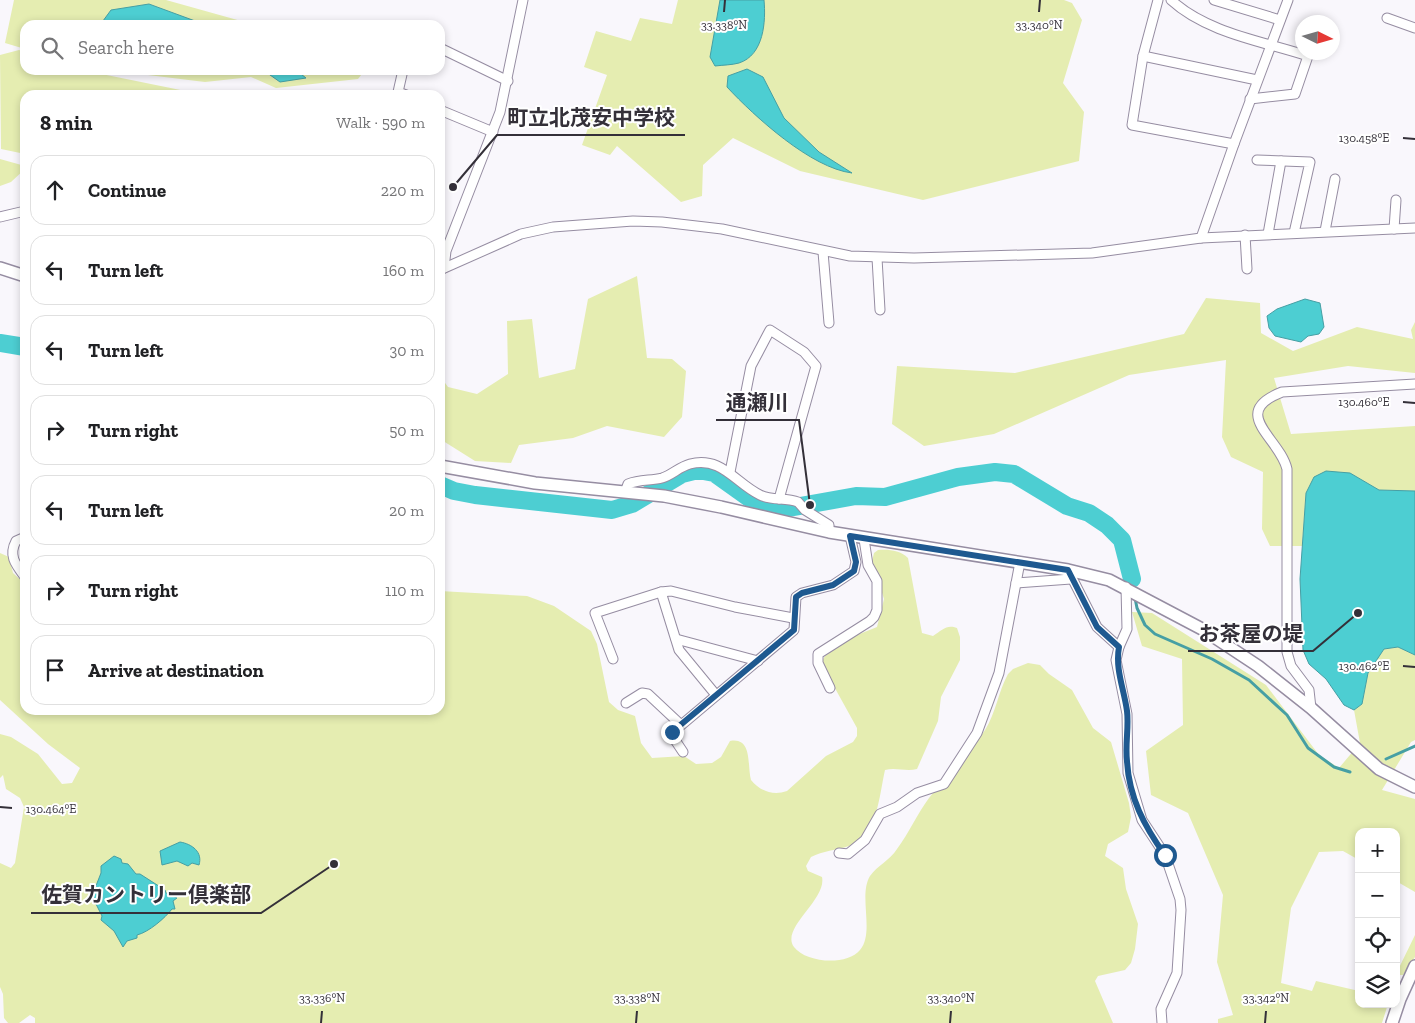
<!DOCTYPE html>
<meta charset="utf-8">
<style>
body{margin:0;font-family:"Zilla Slab","Noto Sans JP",serif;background:#f2f2f2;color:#202124}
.controls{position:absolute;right:15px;bottom:15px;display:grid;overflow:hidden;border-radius:10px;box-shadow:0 2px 8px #0003}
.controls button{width:45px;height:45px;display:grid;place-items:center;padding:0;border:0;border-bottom:1px solid #e0e0e0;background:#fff;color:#202124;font:25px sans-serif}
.compass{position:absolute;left:1295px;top:15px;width:45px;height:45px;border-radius:50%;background:#fff;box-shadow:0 2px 8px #0003;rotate:95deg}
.stop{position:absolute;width:15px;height:15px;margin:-11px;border:4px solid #1e5990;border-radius:50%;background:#fff}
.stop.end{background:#1e5990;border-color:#fff;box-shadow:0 1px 5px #0008}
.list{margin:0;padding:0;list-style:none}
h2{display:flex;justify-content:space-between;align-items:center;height:65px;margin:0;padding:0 20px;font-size:21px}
h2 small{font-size:16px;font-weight:400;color:#757577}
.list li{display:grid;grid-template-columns:32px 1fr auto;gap:15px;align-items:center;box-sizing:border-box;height:70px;margin:0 10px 10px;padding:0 10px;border:1px solid #e0e0e0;border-radius:15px}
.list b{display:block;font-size:19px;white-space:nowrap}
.list em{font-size:16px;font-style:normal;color:#757577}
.icon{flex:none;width:28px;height:28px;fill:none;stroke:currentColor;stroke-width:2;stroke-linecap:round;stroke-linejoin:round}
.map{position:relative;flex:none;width:1415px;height:1023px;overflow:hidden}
.search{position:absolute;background:#fff;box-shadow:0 2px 8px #0003;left:20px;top:20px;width:425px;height:55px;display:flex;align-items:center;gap:12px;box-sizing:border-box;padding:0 18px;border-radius:15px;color:#757577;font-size:19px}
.panel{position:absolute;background:#fff;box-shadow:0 2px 8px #0003;left:20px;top:90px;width:425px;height:625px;border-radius:15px}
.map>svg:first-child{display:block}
</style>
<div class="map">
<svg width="1415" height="1023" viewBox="0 0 1415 1023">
<rect width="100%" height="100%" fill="#f9f7fc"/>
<g fill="#e5edb1">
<path d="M14 0H166L241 21 309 25H25V49L5 43Z"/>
<path d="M678 0H1064L1072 3 1082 20 1063 83 1084 112 1079 161 923 200 800 171 733 138 703 165 702 196 681 202 617 146 610 155 582 145 607 75 584 67 596 31 631 41 640 18 672 24Z"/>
<path d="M19 50 25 52V70H82L205 95H25V154L1 149 0 55Z"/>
<path d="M107 70H365L358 79 276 88 251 77 205 82Z"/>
<path d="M0 159 25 166V169L11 182 0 186Z"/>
<path d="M637 276 647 358 672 359 686 371 682 417 664 437 607 426 573 438 519 445 511 463 475 461 440 439V376L448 387 477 394 508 374 507 321 532 319 539 378 575 369 588 299Z"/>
<path d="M1206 298 1260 303 1261 333 1293 351 1357 327 1413 339 1411 330 1415 322V373L1348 366 1274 378 1291 434 1415 426V491L1379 490 1350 473 1306 493 1302 546H1270L1262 529 1263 472 1231 457 1222 437 1226 360 1129 375 994 434 924 446 892 424 897 366 1015 373 1184 334Z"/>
<path d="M878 550C888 549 900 550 908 558L922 633 933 636C942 630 947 624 957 628L960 637V660L941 697 938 721 917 769C906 772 896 767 885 770 879 796 878 835 849 846 836 850 823 851 811 857L806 866 808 871 822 877C827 900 780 928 794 947 806 963 847 966 860 950 875 932 858 896 870 876 877 866 890 860 897 849 909 833 917 814 929 798 947 775 968 755 985 730 996 713 998 692 1008 674L1013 669 1028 663 1040 665 1049 674 1072 690 1093 728 1111 742 1129 803 1131 817 1128 832 1108 844 1105 856 1123 868 1126 889 1138 924 1135 949 1131 963 1125 970 1098 976 1095 981 1113 1023H35V1018L30 1015 19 1023H8L4 1018 3 994 0 987V863L11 868 15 863 24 807 20 798 6 789 3 775 0 778V734L11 737 38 754 62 784 72 783 80 768 48 744 0 700V553L9 557 13 573 25 584V710H440V591L527 596 554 606 591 631 597 644 609 702 618 710 635 716 641 743 652 758 684 756 696 764 712 763 721 757 730 741C753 737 747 766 751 780 760 791 773 796 787 791L826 756 853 742 857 736V728L821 663 825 656 852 637 877 627 884 599 872 561 874 553Z"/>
<path d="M1132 612 1152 613 1266 685 1319 755 1339 768 1360 743 1354 710 1362 704 1368 673 1384 649 1398 647 1415 655V740L1411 742 1382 790 1415 799V892L1396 881V832H1359V860L1343 851 1319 852 1291 908 1281 983 1312 991 1316 981 1359 991V1004H1388L1382 1023H1218V1019L1233 1015 1217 962 1223 895 1188 813 1151 795 1146 751 1183 725 1182 659 1142 646Z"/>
<path d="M1415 935V957L1403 975H1398L1396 979V974Z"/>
</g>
<g fill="#4dced2" stroke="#469fa4">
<path d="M720 0H764C766 21 764 55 739 63 732 65 723 65 715 66L710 57Z"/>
<path d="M149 4 206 25H100L111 10Z"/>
<path d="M747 69 763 77 784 118 819 152 852 173C811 168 755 117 727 87L728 76Z"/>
<path d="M263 70H296L306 78 280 82Z"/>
<path d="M1305 299 1320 303 1324 327 1319 334 1308 336 1301 342 1275 336 1269 328 1267 316 1277 309Z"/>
<path d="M1326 471 1350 473 1379 490 1415 491V655L1398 647 1384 649 1368 673 1362 704 1354 710 1344 705 1326 679 1309 664 1303 650 1300 579 1306 493 1314 477Z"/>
<path d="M180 842C192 844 203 852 199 865L192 863 188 866 177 861 162 865 160 851Z"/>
<path d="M114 856 121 859 122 863 128 864 136 874H140L165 890 166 893 177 898 173 901 175 909H172C165 918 149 932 137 935V938L127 941 123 947 114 931 101 920 102 916 92 896 101 873V866Z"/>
</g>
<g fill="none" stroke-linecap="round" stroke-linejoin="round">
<g stroke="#469fa4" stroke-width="3">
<path d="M1132 579 1134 589"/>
<path d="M1135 598 1137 608 1145 625 1155 634 1212 659 1249 680 1287 715 1308 748 1334 767 1350 772"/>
<path d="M1386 759 1415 746"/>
</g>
<g stroke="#4dced2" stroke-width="18">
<path d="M0 343 25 347"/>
<path d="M440 485 454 491 475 495 612 510 632 504 682 474 698 470 714 473 759 505 783 509 856 496 885 497 958 477 995 472 1014 474 1067 506 1089 513 1107 525 1122 540 1132 579"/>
</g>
<g stroke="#968da2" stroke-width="11">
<g id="street">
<path d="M1158 0 1143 56 1132 125 1234 144"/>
<path d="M1171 0C1207 33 1262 41 1308 56L1295 94 1250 99"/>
<path d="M1214 0 1280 20"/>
<path d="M1387 18 1415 28"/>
<path d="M440 48 508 81"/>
<path d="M1143 56 1257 80"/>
<path d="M403 70 398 92 406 95"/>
<path d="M440 110 493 132"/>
<path d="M1257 160 1310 162 1294 233"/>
<path d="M0 217 25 211"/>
<path d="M1394 229 1396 200"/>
<path d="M1325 231 1335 179"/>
<path d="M1268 234 1281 161"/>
<path d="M1245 235 1247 269"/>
<path d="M1201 238 1234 144 1288 0"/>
<path d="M823 252 829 323"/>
<path d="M877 258 880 310"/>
<path d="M444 268 446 251 500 112 523 0"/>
<path d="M440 270 521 234 553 227 633 221 662 222 722 229 850 256 914 258 1092 253 1201 238 1415 228"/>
<path d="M730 472 751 366 770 330 804 352 816 366 779 499"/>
<path d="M625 492 628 484C640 479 651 481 662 478 672 475 679 467 690 464 722 456 735 483 760 495 772 501 786 497 798 502L805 510 829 525V532"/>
<path d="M25 537 16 541C8 556 16 565 25 577"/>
<path d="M1068 570 1097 627 1119 647"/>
<path d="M1016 583 1071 579"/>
<path d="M1126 587 1127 629 1119 647 1116 660 1127 714 1128 773 1142 820 1165 855 1180 899 1181 910 1177 973 1161 1009 1162 1023"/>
<path d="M661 592 679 650 716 695"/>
<path d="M676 639 758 661"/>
<path d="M613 659 595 613 661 592 671 591 735 607 793 618"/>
<path d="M830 688 818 663V654L870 621 874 617 877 610V581L868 565 864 539"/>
<path d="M626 703 642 693 648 694 680 724"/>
<path d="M1311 708 1309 690 1291 666 1287 652V469C1280 438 1228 413 1282 392L1415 384"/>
<path d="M683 752 673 737V732L794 630 796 597 802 593 833 585 854 571 856 562 850 536"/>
<path d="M839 853 848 854 865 840 880 814 897 807 917 793 944 784 977 733 999 673 1020 562"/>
</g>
</g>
<g stroke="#968da2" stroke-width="14">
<g id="secondary">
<path d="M0 268 25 276"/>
<path d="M440 466 535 483 664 496 721 507 829 532 1068 570 1109 580 1202 629 1258 666 1311 708 1379 769 1415 787"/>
<path d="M1392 1023 1400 999 1415 966"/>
</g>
</g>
<use href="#street" stroke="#fff" stroke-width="9"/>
<use href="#secondary" stroke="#fff" stroke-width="11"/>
</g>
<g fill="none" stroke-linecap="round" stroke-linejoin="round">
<path stroke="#1e5990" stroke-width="6" d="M672 732 794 630 796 597 802 593 833 585 854 571 856 562 850 536 1068 570 1097 627 1119 647C1115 669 1124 689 1127 711 1129 727 1125 744 1127 761 1129 797 1144 826 1165 855"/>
</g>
<path fill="none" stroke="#343039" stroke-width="2" d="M724 12 725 0M1039 12 1040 0M1403 138 1415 139M1403 402 1415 403M1403 666 1415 667M0 807 12 808M321 1023 322 1011M636 1023 637 1011M950 1023 951 1011M1265 1023 1266 1011"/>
<g font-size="12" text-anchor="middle" fill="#343039" stroke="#fff" stroke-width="4" stroke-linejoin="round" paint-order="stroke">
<text x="724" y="29">33.338°N</text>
<text x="1039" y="29">33.340°N</text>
<text x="1364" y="142">130.458°E</text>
<text x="1364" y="406">130.460°E</text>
<text x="1364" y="670">130.462°E</text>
<text x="51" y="813">130.464°E</text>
<text x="322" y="1002">33.336°N</text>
<text x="637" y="1002">33.338°N</text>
<text x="951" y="1002">33.340°N</text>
<text x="1266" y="1002">33.342°N</text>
</g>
<path fill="none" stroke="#343039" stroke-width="2" d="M453 187L497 135H685M810 505L799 420H716M1358 613L1313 651H1188M334 864L261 913H31"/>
<g fill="#343039" stroke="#fff" stroke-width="2">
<circle cx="453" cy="187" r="5"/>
<circle cx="810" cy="505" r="5"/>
<circle cx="1358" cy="613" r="5"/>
<circle cx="334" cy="864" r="5"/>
</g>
<g font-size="21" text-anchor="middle" font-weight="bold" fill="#343039" stroke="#fff" stroke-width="4" stroke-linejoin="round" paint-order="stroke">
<text x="591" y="125">町立北茂安中学校</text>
<text x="757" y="410">通瀬川</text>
<text x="1251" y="641">お茶屋の堤</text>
<text x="146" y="902">佐賀カントリー倶楽部</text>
</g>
</svg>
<div class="controls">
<button>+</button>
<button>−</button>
<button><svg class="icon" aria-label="locate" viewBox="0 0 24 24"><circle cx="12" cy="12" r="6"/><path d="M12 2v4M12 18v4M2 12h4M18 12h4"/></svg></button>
<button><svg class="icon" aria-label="layers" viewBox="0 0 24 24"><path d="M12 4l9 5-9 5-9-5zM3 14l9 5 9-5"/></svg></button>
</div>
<svg class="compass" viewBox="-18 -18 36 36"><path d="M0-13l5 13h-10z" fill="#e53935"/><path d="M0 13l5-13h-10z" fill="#757577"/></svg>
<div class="stop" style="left:1165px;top:855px"></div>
<div class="stop end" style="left:672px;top:732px"></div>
<div class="search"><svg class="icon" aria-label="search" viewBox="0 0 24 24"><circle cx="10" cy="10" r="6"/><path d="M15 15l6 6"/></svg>Search here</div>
<section class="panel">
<h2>8 min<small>Walk · 590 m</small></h2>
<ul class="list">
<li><svg class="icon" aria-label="ahead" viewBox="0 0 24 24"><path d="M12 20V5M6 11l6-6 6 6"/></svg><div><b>Continue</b></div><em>220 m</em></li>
<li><svg class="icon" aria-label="left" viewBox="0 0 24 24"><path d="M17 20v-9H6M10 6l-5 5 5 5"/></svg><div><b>Turn left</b></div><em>160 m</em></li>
<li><svg class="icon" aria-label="left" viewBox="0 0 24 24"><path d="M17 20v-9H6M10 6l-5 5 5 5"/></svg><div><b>Turn left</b></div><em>30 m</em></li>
<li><svg class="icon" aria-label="right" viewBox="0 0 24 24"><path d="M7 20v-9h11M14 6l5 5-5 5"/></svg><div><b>Turn right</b></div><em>50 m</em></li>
<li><svg class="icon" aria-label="left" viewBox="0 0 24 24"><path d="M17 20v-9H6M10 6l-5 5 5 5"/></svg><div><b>Turn left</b></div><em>20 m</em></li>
<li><svg class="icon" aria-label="right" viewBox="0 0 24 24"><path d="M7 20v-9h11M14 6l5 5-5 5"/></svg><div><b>Turn right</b></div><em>110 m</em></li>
<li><svg class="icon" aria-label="arrive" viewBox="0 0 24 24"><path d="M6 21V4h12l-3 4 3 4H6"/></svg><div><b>Arrive at destination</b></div></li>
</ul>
</section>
</div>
